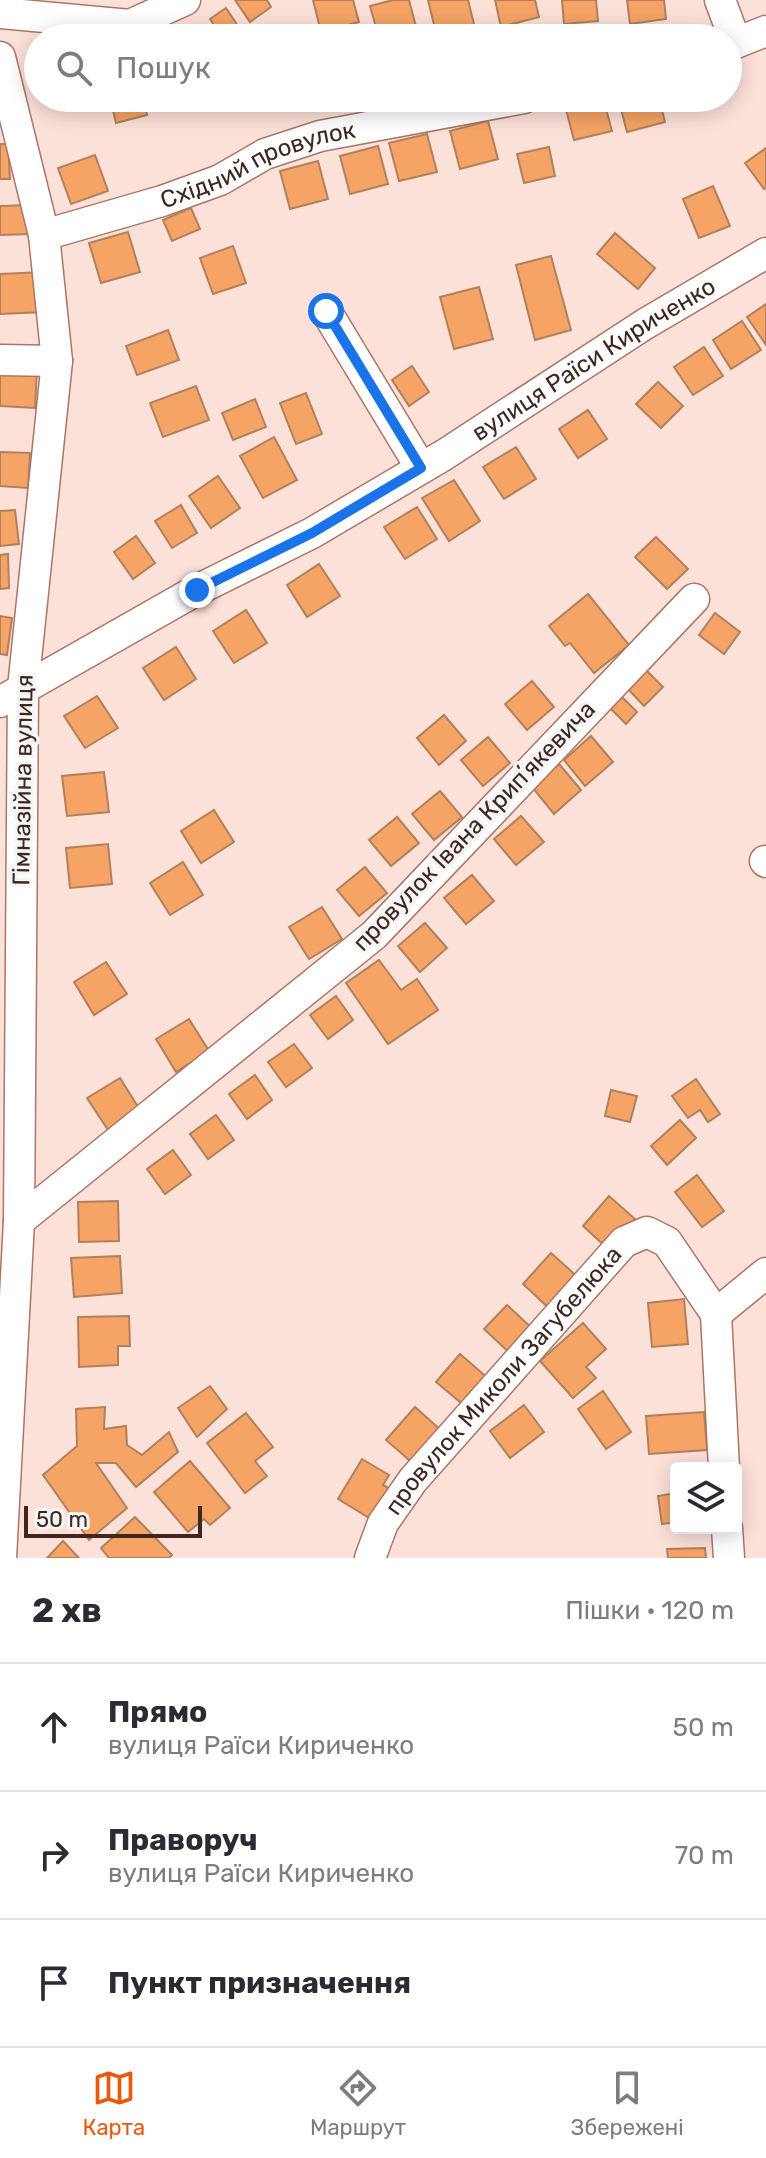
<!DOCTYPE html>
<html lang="uk">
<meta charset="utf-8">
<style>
body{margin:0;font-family:Rubik,sans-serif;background:#f7f7f7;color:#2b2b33}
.controls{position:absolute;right:24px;bottom:24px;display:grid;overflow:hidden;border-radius:8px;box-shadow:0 4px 20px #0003}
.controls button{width:72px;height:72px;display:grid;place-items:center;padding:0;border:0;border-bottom:2px solid #e1e1e2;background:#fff;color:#2b2b33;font:40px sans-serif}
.scale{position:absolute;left:24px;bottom:20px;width:178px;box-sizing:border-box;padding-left:8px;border:4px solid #3f2720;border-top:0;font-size:22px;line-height:28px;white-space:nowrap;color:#3f2720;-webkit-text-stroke:6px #f5f5f5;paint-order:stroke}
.stop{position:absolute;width:24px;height:24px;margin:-18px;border:6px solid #1a73e8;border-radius:50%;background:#fff}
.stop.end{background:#1a73e8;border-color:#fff;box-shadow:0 2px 8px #0008}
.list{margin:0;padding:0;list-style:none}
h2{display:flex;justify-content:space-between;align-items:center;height:104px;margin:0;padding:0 32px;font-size:34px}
h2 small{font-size:26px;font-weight:400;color:#7c7c81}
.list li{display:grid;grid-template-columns:52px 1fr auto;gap:24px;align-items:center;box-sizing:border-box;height:128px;padding:0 32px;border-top:2px solid #e1e1e2}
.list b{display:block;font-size:30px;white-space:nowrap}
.list p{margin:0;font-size:26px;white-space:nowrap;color:#7c7c81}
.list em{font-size:26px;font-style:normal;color:#7c7c81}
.icon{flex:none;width:44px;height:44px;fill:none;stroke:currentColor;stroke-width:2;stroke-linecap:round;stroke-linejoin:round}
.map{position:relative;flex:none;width:766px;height:1558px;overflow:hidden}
.search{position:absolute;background:#fff;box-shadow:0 4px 20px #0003;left:24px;right:24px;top:24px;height:88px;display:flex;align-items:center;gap:20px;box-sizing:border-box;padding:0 28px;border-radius:44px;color:#7c7c81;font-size:30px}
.sheet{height:488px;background:#fff}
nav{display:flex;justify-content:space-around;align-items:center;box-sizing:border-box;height:112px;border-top:2px solid #e1e1e2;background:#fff;font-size:22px;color:#7c7c81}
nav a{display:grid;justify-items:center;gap:4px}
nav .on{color:#ea580c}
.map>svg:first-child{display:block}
</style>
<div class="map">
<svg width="766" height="1558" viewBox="0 0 766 1558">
<rect width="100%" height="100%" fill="#fce1d9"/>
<g fill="#f6a466" stroke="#b1805c" stroke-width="2">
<path d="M235 0H267L271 7 250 22Z"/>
<path d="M313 0H353L359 22 321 32Z"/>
<path d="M393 0H409L418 34 379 38 370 6Z"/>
<path d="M428 0H468L475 28 437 37Z"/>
<path d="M495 0H535L539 17 501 27Z"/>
<path d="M562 0H596L598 21 564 24Z"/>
<path d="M627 0H664L666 19 630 24Z"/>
<path d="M226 8 246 38H222L210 19Z"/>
<path d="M126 98H143L147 115 116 123 111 102Z"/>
<path d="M581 98H603L612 131 574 140 564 102Z"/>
<path d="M618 98H659L665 122 627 132Z"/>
<path d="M488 121 498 159 460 169 450 131Z"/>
<path d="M427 134 437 172 399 181 389 143Z"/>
<path d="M0 144H8L10 179H0Z"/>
<path d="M378 146 388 184 350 194 340 156Z"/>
<path d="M549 147 555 176 524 183 517 154Z"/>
<path d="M766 148V188L764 189 745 163Z"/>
<path d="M95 155 108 191 71 204 58 168Z"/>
<path d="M318 161 328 199 290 209 280 171Z"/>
<path d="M713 186 730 226 699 238 683 199Z"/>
<path d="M31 205 32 234 0 235V206Z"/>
<path d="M191 208 200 229 172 241 163 220Z"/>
<path d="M128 232 140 272 101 283 89 243Z"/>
<path d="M615 233 655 268 638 289 597 254Z"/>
<path d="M233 246 246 283 213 294 200 258Z"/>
<path d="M551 256 571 330 535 340 516 265Z"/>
<path d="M42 272 45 312 0 314V274Z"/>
<path d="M479 287 493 339 454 349 440 297Z"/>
<path d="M766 304V345L747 317Z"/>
<path d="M742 321 761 350 731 369 713 340Z"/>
<path d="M168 330 179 360 137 375 126 346Z"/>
<path d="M704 347 723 376 693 395 674 367Z"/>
<path d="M412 366 429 392 409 406 392 380Z"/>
<path d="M0 367 37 369 35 408 0 406Z"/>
<path d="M658 382 683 406 661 428 636 404Z"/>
<path d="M196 386 209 420 163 437 150 403Z"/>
<path d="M306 393 322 434 296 444 280 403Z"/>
<path d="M255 399 266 427 233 440 222 413Z"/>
<path d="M588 410 607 439 578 458 559 429Z"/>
<path d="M274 437 297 480 263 498 240 456Z"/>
<path d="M516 447 536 479 504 499 483 467Z"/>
<path d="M0 452 30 453 28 488 0 486Z"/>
<path d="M218 476 240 508 211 528 189 496Z"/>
<path d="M454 480 480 521 449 541 422 498Z"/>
<path d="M181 505 197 533 172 548 155 521Z"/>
<path d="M417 507 437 539 405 559 384 527Z"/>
<path d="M15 510 19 544 0 546V511Z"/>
<path d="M136 536 155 563 133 579 114 552Z"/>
<path d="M656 537 688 569 667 589 635 557Z"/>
<path d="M8 554 9 588 0 589V555Z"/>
<path d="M319 564 340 596 307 617 287 585Z"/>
<path d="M588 594 629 645 594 673 570 643 565 646 549 626Z"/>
<path d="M246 610 267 643 234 663 213 631Z"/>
<path d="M715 613 740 632 724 654 699 635Z"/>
<path d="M0 616 12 618 7 655 0 654Z"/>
<path d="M176 647 196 679 164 700 143 668Z"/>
<path d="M644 668 663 687 644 706 626 687Z"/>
<path d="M532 681 554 707 527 730 505 704Z"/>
<path d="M620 695 637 712 626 724 609 707Z"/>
<path d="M97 696 118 728 85 748 64 716Z"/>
<path d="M444 715 466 741 439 765 417 738Z"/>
<path d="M591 736 613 762 585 786 564 760Z"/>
<path d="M488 737 510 763 483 786 461 760Z"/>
<path d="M559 764 581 790 554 814 532 787Z"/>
<path d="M104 772 109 812 67 816 62 776Z"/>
<path d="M440 791 462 817 434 840 412 814Z"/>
<path d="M214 810 234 842 201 863 181 831Z"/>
<path d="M521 816 544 842 516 865 494 839Z"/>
<path d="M397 817 419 843 391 866 369 840Z"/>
<path d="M108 844 112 884 70 888 66 848Z"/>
<path d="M183 862 203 895 170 915 150 883Z"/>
<path d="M365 867 387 893 359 916 337 890Z"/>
<path d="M472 875 494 901 466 924 444 898Z"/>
<path d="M322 907 342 939 309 959 289 927Z"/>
<path d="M425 923 447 948 420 972 398 946Z"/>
<path d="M379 960 401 990 417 979 438 1010 388 1044 346 983Z"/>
<path d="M106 962 127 994 94 1015 74 982Z"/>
<path d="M336 996 353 1020 328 1039 310 1015Z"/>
<path d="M189 1019 209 1051 176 1072 156 1039Z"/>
<path d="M294 1044 312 1068 286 1087 268 1062Z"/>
<path d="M255 1075 272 1100 247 1119 229 1094Z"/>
<path d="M120 1078 140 1110 108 1130 87 1098Z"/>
<path d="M696 1079 720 1114 708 1122 700 1110 688 1118 672 1096Z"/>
<path d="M611 1090 637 1096 630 1122 605 1116Z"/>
<path d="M216 1115 234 1140 208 1159 190 1134Z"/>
<path d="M680 1120 696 1138 667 1165 651 1146Z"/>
<path d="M173 1150 191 1175 165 1194 147 1169Z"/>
<path d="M697 1175 724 1211 702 1227 675 1192Z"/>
<path d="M609 1196 635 1219 608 1249 583 1226Z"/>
<path d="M118 1201 119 1241 79 1242 78 1202Z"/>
<path d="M551 1253 581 1280 552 1311 523 1284Z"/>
<path d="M120 1256 122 1293 74 1297 71 1258Z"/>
<path d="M684 1299 688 1344 652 1347 648 1303Z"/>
<path d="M507 1305 536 1332 514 1357 484 1329Z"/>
<path d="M129 1316 130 1346H118V1365L79 1367 78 1317Z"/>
<path d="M583 1323 606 1349 586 1367 596 1378 573 1398 540 1361Z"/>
<path d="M460 1354 490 1380 466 1407 436 1382Z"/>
<path d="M210 1386 227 1409 197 1437 178 1408Z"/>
<path d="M603 1391 631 1432 606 1449 578 1409Z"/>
<path d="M524 1405 544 1432 510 1458 490 1431Z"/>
<path d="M105 1407 104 1429 126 1426 127 1445 142 1455 169 1432 178 1452 136 1487 116 1463H96L127 1508 89 1540 43 1475 77 1446 76 1409Z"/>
<path d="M415 1407 443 1432 415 1465 386 1440Z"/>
<path d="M704 1412 707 1450 649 1454 646 1416Z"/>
<path d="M246 1413 273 1447 255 1461 267 1476 245 1493 207 1443Z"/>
<path d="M362 1459 389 1475 383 1485 394 1491 376 1522 338 1499Z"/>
<path d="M190 1461 230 1508 210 1525 204 1519 188 1532 154 1492Z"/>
<path d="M676 1493V1522L662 1524 658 1496Z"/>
<path d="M135 1517 172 1555 169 1558H109L101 1548Z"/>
<path d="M63 1541 79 1558H47Z"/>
<path d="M705 1548 706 1558H668L667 1549Z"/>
</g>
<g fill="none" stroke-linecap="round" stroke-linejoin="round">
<g stroke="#af7564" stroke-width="33">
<g id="minor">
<path d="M720 0 736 43"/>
<path d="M0 13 130 25 185 0"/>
<path d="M728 46 766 31"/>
<path d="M0 57 44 235 57 361 23 688 19 1221 1 1558"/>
<path id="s1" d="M44 235 162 201 220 180 265 154 320 136 524 98"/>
<path d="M326 311 421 468"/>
<path d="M0 360 57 361"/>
<path id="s2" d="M0 702 197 590 312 533 444 455 645 324 766 253"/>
<path d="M765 861 766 862"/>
<path d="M19 1221 374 935 694 599"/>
<path d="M716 1314 724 1468"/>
<path d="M716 1314 766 1273"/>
<path d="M727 1528 729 1558"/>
<path id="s3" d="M370 1558 383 1523 413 1480 624 1242 647 1232 667 1242 716 1314"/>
</g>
</g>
<use href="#minor" stroke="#fff" stroke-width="30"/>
</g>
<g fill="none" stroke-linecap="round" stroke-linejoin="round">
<path stroke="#1a73e8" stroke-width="10" d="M197 590 312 533 421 468 326 311"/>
</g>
<g text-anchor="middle" stroke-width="7" stroke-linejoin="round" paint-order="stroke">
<g font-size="24" fill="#3f2720" stroke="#f5f5f5">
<text dy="8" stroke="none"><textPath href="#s1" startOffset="226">Східний провулок</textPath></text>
<text dy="8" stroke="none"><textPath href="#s2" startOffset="686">вулиця Раїси Кириченко</textPath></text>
<text transform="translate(23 780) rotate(-89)" y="8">Гімназійна вулиця</text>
<text transform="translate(474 826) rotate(-46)" y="8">провулок Івана Крипʼякевича</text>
<text dy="8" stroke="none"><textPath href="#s3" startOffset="224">провулок Миколи Загубелюка</textPath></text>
</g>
</g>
</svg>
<div class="controls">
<button><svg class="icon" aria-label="layers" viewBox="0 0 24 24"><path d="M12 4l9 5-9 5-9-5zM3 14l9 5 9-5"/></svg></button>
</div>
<div class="scale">50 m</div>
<div class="stop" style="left:326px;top:311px"></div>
<div class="stop end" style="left:197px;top:590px"></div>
<div class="search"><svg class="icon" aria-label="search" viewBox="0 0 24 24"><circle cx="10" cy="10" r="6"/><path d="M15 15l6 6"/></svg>Пошук</div>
</div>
<section class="sheet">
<h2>2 хв<small>Пішки · 120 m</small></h2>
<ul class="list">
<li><svg class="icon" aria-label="ahead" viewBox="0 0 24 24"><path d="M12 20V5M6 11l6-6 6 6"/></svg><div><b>Прямо</b><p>вулиця Раїси Кириченко</p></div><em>50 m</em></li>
<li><svg class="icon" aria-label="right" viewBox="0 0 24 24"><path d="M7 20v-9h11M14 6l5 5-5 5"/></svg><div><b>Праворуч</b><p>вулиця Раїси Кириченко</p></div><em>70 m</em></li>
<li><svg class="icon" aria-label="arrive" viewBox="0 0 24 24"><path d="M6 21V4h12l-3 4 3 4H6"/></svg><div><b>Пункт призначення</b></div></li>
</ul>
</section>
<nav>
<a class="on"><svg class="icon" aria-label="map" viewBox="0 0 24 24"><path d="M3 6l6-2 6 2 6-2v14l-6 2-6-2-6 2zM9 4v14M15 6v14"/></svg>Карта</a>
<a><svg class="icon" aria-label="directions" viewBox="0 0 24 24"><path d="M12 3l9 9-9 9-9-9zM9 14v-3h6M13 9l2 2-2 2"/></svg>Маршрут</a>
<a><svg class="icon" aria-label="saved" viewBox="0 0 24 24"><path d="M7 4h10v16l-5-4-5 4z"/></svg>Збережені</a>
</nav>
